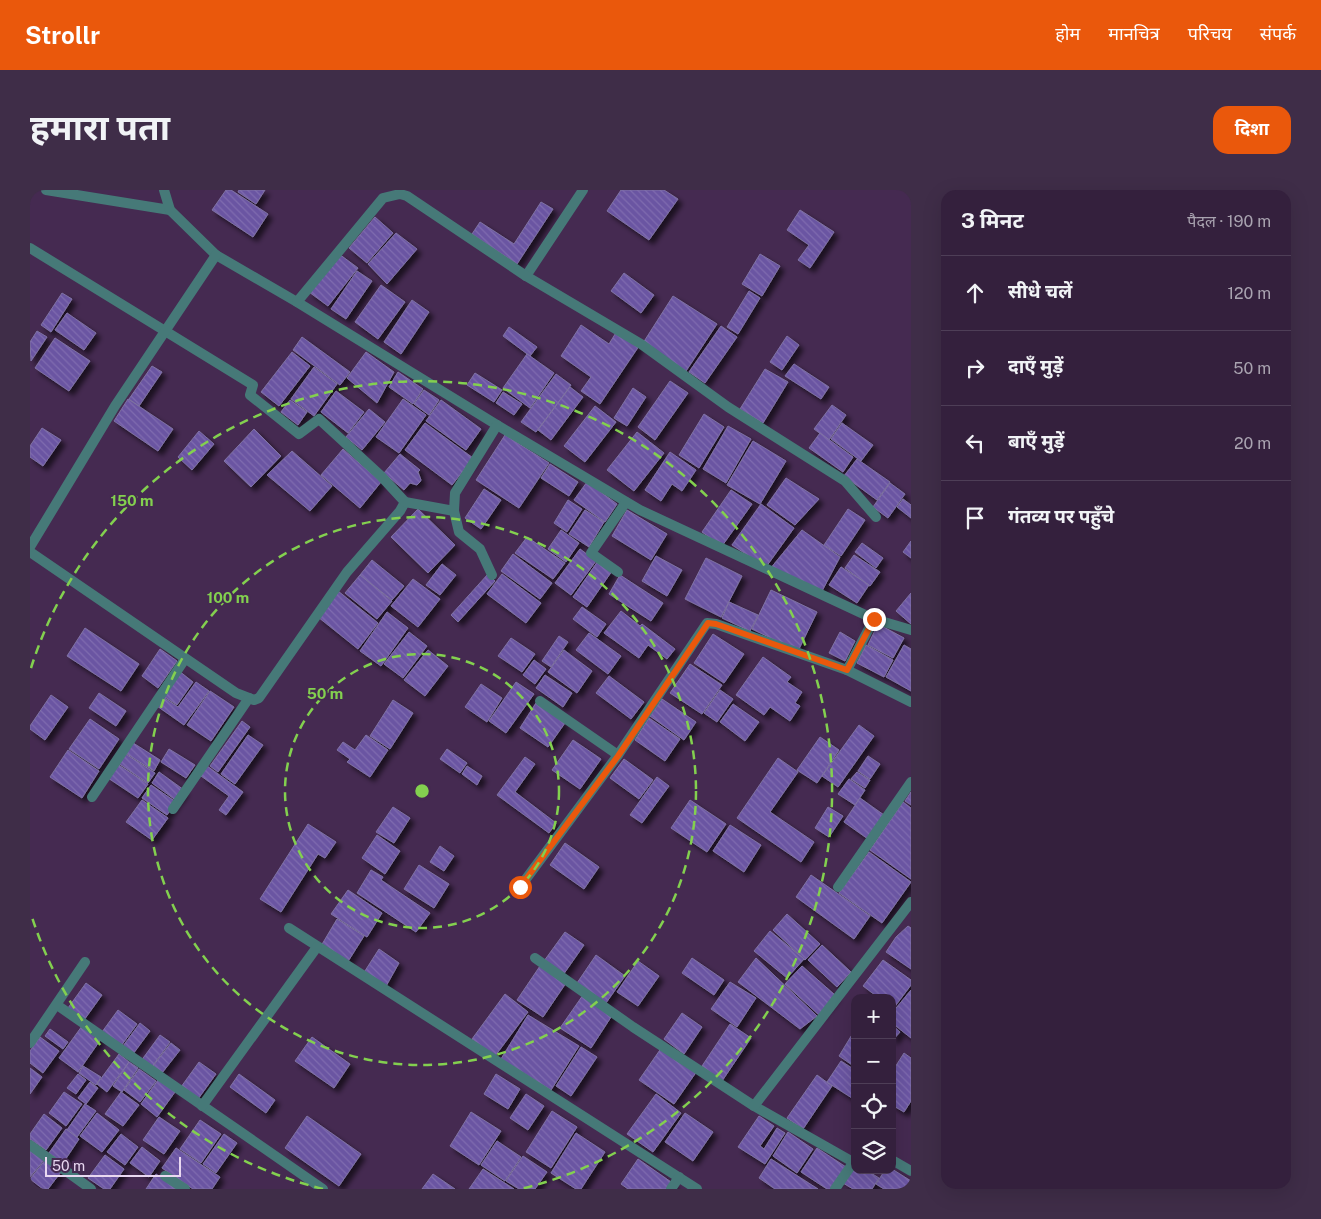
<!DOCTYPE html>
<html lang="hi">
<meta charset="utf-8">
<style>
body{margin:0;font-family:"Public Sans","Noto Sans Devanagari",sans-serif;background:#3f2d48;color:#f1f3f6}
.controls{position:absolute;right:15px;bottom:15px;display:grid;overflow:hidden;border-radius:10px;box-shadow:0 5px 20px #0002}
.controls button{width:45px;height:45px;display:grid;place-items:center;padding:0;border:0;border-bottom:1px solid #4e3e57;background:#34203d;color:#f1f3f6;font:25px sans-serif}
.scale{position:absolute;left:15px;bottom:12px;width:136px;box-sizing:border-box;padding-left:5px;border:2px solid #e9d8f1;border-top:0;font-size:14px;line-height:18px;white-space:nowrap;color:#e9d8f1;-webkit-text-stroke:4px #452a51;paint-order:stroke}
.stop{position:absolute;width:15px;height:15px;margin:-11px;border:4px solid #ea580c;border-radius:50%;background:#fff}
.stop.end{background:#ea580c;border-color:#fff;box-shadow:0 1px 5px #0008}
.list{margin:0;padding:0;list-style:none}
h2{display:flex;justify-content:space-between;align-items:center;height:65px;margin:0;padding:0 20px;font-size:21px}
h2 small{font-size:16px;font-weight:400;color:#a9a3b0}
.list li{display:grid;grid-template-columns:32px 1fr auto;gap:15px;align-items:center;box-sizing:border-box;height:75px;padding:0 20px;border-top:1px solid #4e3e57}
.list b{display:block;font-size:19px;white-space:nowrap}
.list em{font-size:16px;font-style:normal;color:#a9a3b0}
.icon{flex:none;width:28px;height:28px;fill:none;stroke:currentColor;stroke-width:2;stroke-linecap:round;stroke-linejoin:round}
.map{position:relative;flex:none;width:881px;height:999px;overflow:hidden;border-radius:15px}
header{display:flex;align-items:center;gap:30px;box-sizing:border-box;height:70px;padding:0 25px;background:#ea580c;color:#fff}
header strong{font-size:24px}
nav{display:flex;gap:28px;margin-inline-start:auto;font-size:18px}
.intro{display:flex;align-items:center;justify-content:space-between;box-sizing:border-box;height:120px;padding:0 30px}
h1{margin:0;font-size:35px}
.button{padding:12px 22px;border-radius:15px;background:#ea580c;color:#fff;font-size:18px;font-weight:700}
main{display:flex;gap:30px;padding:0 30px}
aside{flex:1;background:#34203d;border-radius:15px;box-shadow:0 5px 20px #0002}
.map>svg:first-child{display:block}
</style>
<header>
<strong>Strollr</strong>
<nav><a>होम</a><a>मानचित्र</a><a>परिचय</a><a>संपर्क</a></nav>
</header>
<div class="intro"><h1>हमारा पता</h1><a class="button">दिशा</a></div>
<main>
<div class="map">
<svg width="881" height="999" viewBox="0 0 881 999">
<defs>
<pattern id="building-back-hatch" width="6" height="6" patternUnits="userSpaceOnUse" patternTransform="scale(1.25)"><rect width="6" height="6" fill="#6a54a2"/><path d="M-1 5l2 2M0 0l6 6M5-1l2 2" fill="none" stroke="#7f6caf"/></pattern>
<filter id="shadow"><feDropShadow dx="4.5" dy="4.5" stdDeviation="2.5" flood-color="#0009"/></filter>
</defs>
<rect width="100%" height="100%" fill="#452a51"/>
<g fill="url(#building-back-hatch)" stroke="#7f73a4" filter="url(#shadow)">
<path d="M196 0H201L238 24 223 47 182 20Z"/>
<path d="M209 0H235L226 14 208 2Z"/>
<path d="M591 0H634L648 9 619 50 577 21Z"/>
<path d="M511 12 523 19 487 74 442 44 450 32 484 54Z"/>
<path d="M770 20 804 42 780 78 768 70 779 55 757 40Z"/>
<path d="M345 27 363 43 337 73 319 58Z"/>
<path d="M366 43 387 59 357 94 338 74Z"/>
<path d="M309 64 328 78 298 116 279 102Z"/>
<path d="M730 64 750 76 732 106 712 94Z"/>
<path d="M327 81 342 91 316 129 301 119Z"/>
<path d="M594 83 624 105 611 123 581 101Z"/>
<path d="M351 95 375 112 348 149 325 132Z"/>
<path d="M719 101 730 108 708 144 697 137Z"/>
<path d="M32 103 42 109 21 142 11 135Z"/>
<path d="M643 106 687 134 656 181 613 153Z"/>
<path d="M382 110 399 122 371 164 354 152Z"/>
<path d="M37 123 66 143 54 160 25 140Z"/>
<path d="M551 135 579 154 587 141 609 156 570 214 551 201 561 187 531 166Z"/>
<path d="M691 136 707 147 675 193 659 182Z"/>
<path d="M479 137 507 157 500 166 473 146Z"/>
<path d="M7 141 17 147 1 171 0 152Z"/>
<path d="M757 146 769 155 752 180 740 172Z"/>
<path d="M272 147 320 182 310 195 263 160Z"/>
<path d="M25 148 60 171 39 201 5 178Z"/>
<path d="M262 162 280 176 249 216 231 202Z"/>
<path d="M336 162 364 182 347 213 317 188Z"/>
<path d="M497 164 524 183 500 218 473 198Z"/>
<path d="M764 174 799 197 791 209 755 186Z"/>
<path d="M122 176 132 182 109 216 99 209Z"/>
<path d="M284 177 307 194 284 226 261 209Z"/>
<path d="M735 179 758 192 733 233 710 219Z"/>
<path d="M368 182 393 199 383 214 359 197Z"/>
<path d="M445 183 472 200 464 212 437 195Z"/>
<path d="M526 184 541 195 506 242 491 232Z"/>
<path d="M640 191 658 203 625 250 608 237Z"/>
<path d="M540 197 553 207 521 250 508 240Z"/>
<path d="M603 198 616 207 597 236 584 228Z"/>
<path d="M394 200 409 210 399 225 384 214Z"/>
<path d="M306 201 334 222 318 243 291 222Z"/>
<path d="M473 202 492 214 484 225 466 213Z"/>
<path d="M98 209 143 239 128 261 84 231Z"/>
<path d="M373 209 396 225 369 263 346 247Z"/>
<path d="M260 210 277 222 268 235 251 222Z"/>
<path d="M411 210 451 239 436 260 396 231Z"/>
<path d="M802 215 816 225 799 250 784 239Z"/>
<path d="M565 216 586 232 555 272 534 256Z"/>
<path d="M339 219 355 232 332 260 316 247Z"/>
<path d="M674 224 694 237 669 278 649 265Z"/>
<path d="M395 233 443 268 422 295 375 260Z"/>
<path d="M812 233 843 255 831 271 801 249Z"/>
<path d="M698 236 721 249 696 293 673 279Z"/>
<path d="M12 238 31 250 13 276 0 267V256Z"/>
<path d="M224 239 251 266 221 297 194 271Z"/>
<path d="M169 241 184 254 162 280 148 267Z"/>
<path d="M607 242 634 263 604 301 577 280Z"/>
<path d="M790 243 823 267 813 282 779 258Z"/>
<path d="M475 245 519 273 489 318 446 290Z"/>
<path d="M723 251 756 271 730 314 697 295Z"/>
<path d="M313 259 351 292 330 318 291 285Z"/>
<path d="M262 261 302 296 280 321 237 285Z"/>
<path d="M640 262 666 280 652 301 642 294 631 311 615 300Z"/>
<path d="M370 264 390 280 388 282 391 290 390 292 387 295 380 293 374 300 354 283Z"/>
<path d="M827 269 860 292 847 310 814 286Z"/>
<path d="M520 274 548 292 539 306 511 288Z"/>
<path d="M756 288 789 309 765 335 737 315Z"/>
<path d="M557 292 587 314 575 332 544 310Z"/>
<path d="M860 293 875 304 858 328 843 317Z"/>
<path d="M454 299 471 310 451 339 435 328Z"/>
<path d="M701 300 722 314 692 356 672 342Z"/>
<path d="M873 309 881 315V328L867 317Z"/>
<path d="M538 310 552 319 537 342 524 333Z"/>
<path d="M731 314 764 338 736 377 702 355Z"/>
<path d="M388 319 425 355 398 383 361 347Z"/>
<path d="M818 319 835 330 811 366 794 355Z"/>
<path d="M555 320 574 332 559 357 539 344Z"/>
<path d="M597 320 637 344 621 370 582 346Z"/>
<path d="M531 340 549 353 536 372 518 359Z"/>
<path d="M772 340 810 367 792 401 740 379Z"/>
<path d="M497 347 535 373 523 389 485 363Z"/>
<path d="M881 351V368L873 362Z"/>
<path d="M832 353 853 368 846 378 825 362Z"/>
<path d="M550 359 566 371 541 405 525 393Z"/>
<path d="M483 364 522 393 510 409 471 381Z"/>
<path d="M824 365 850 382 840 396 815 378Z"/>
<path d="M626 366 652 380 637 406 612 391Z"/>
<path d="M676 368 712 386 691 427 655 409Z"/>
<path d="M342 370 374 396 362 410 330 385Z"/>
<path d="M568 371 582 381 557 417 543 407Z"/>
<path d="M412 374 426 385 410 405 396 395Z"/>
<path d="M811 377 839 395 827 413 799 395Z"/>
<path d="M458 384 465 391 428 432 421 425Z"/>
<path d="M472 384 511 413 496 433 457 404Z"/>
<path d="M330 385 362 411 347 429 315 403Z"/>
<path d="M590 385 633 413 621 431 579 404Z"/>
<path d="M383 389 410 409 388 437 361 416Z"/>
<path d="M741 400 787 422 768 461 722 439Z"/>
<path d="M308 401 348 433 328 459 288 427Z"/>
<path d="M881 403V434L866 421Z"/>
<path d="M699 412 728 425 720 441 692 428Z"/>
<path d="M552 417 576 434 567 447 543 429Z"/>
<path d="M591 421 610 436 612 434 645 459 637 469 618 455 609 468 574 443Z"/>
<path d="M357 422 378 438 351 476 330 461Z"/>
<path d="M848 434 874 448 863 468 838 455Z"/>
<path d="M55 438 109 474 91 501 37 466Z"/>
<path d="M379 442 397 456 373 488 354 474Z"/>
<path d="M810 442 825 451 815 471 799 463Z"/>
<path d="M559 443 591 466 578 484 546 460Z"/>
<path d="M683 444 714 464 694 493 664 473Z"/>
<path d="M529 446 538 452 521 477 512 471Z"/>
<path d="M481 448 505 464 492 482 468 466Z"/>
<path d="M836 455 863 470 854 487 827 473Z"/>
<path d="M874 455 881 459V501L856 487Z"/>
<path d="M130 459 147 471 128 498 112 486Z"/>
<path d="M398 460 418 476 395 506 374 490Z"/>
<path d="M534 460 562 481 547 503 518 482Z"/>
<path d="M733 467 761 487 757 492 772 502 765 513 770 516 760 531 740 517 734 525 706 505Z"/>
<path d="M504 470 516 479 505 494 493 485Z"/>
<path d="M660 474 692 495 672 524 640 503Z"/>
<path d="M149 481 163 492 147 515 132 505Z"/>
<path d="M515 485 542 503 533 517 506 498Z"/>
<path d="M579 486 614 512 601 529 566 503Z"/>
<path d="M166 492 179 501 154 535 127 516 133 507 148 517Z"/>
<path d="M486 492 504 504 476 543 459 531Z"/>
<path d="M451 494 472 508 457 532 435 517Z"/>
<path d="M690 500 703 509 687 532 674 523Z"/>
<path d="M180 501 204 517 181 551 157 535Z"/>
<path d="M69 503 96 521 86 536 59 518Z"/>
<path d="M21 505 38 517 15 550 0 539V536Z"/>
<path d="M632 509 666 532 654 550 620 526Z"/>
<path d="M363 510 383 523 360 559 340 546Z"/>
<path d="M506 513 535 533 518 557 490 538Z"/>
<path d="M703 514 729 532 715 551 690 532Z"/>
<path d="M619 528 650 549 635 571 605 550Z"/>
<path d="M60 529 89 549 69 579 39 559Z"/>
<path d="M212 531 220 537 188 582 180 576Z"/>
<path d="M829 535 844 546 808 597 792 586Z"/>
<path d="M218 545 233 555 205 594 191 584Z"/>
<path d="M336 545 358 560 340 587 317 572 320 569 307 560 313 552 325 560Z"/>
<path d="M790 547 809 560 787 593 767 580Z"/>
<path d="M543 550 571 569 550 599 522 580Z"/>
<path d="M100 551 130 570 124 581 94 562Z"/>
<path d="M139 559 165 575 156 588 131 572Z"/>
<path d="M417 559 437 573 430 583 410 569Z"/>
<path d="M38 560 69 581 52 608 20 587Z"/>
<path d="M94 563 125 583 118 593 88 573Z"/>
<path d="M838 566 850 574 840 589 828 581Z"/>
<path d="M495 567 505 574 485 602 526 633 519 643 467 605Z"/>
<path d="M748 568 768 582 740 622 784 652 771 672 707 628Z"/>
<path d="M594 569 623 590 609 609 580 588Z"/>
<path d="M87 574 118 594 108 608 78 588Z"/>
<path d="M177 576 213 602 196 625 189 620 199 606 171 586Z"/>
<path d="M437 576 452 586 447 595 432 584Z"/>
<path d="M129 582 154 600 147 611 122 593Z"/>
<path d="M827 582 840 590 835 598 821 589Z"/>
<path d="M627 587 639 596 612 633 600 625Z"/>
<path d="M819 589 835 600 825 615 808 604Z"/>
<path d="M121 595 146 612 137 625 112 608Z"/>
<path d="M881 602V615L875 611Z"/>
<path d="M830 608 854 625 838 649 814 632Z"/>
<path d="M112 610 138 628 122 650 96 632Z"/>
<path d="M660 610 696 634 677 662 641 638Z"/>
<path d="M873 612 881 618V689L840 660Z"/>
<path d="M363 617 380 628 364 653 346 642Z"/>
<path d="M798 617 813 626 799 647 785 638Z"/>
<path d="M278 634 306 652 295 668 288 664 251 722 230 709Z"/>
<path d="M700 635 731 655 714 682 683 661Z"/>
<path d="M347 645 370 661 355 684 332 668Z"/>
<path d="M535 653 569 677 554 699 520 675Z"/>
<path d="M410 656 424 666 414 681 400 672Z"/>
<path d="M839 662 881 692 852 733 809 703Z"/>
<path d="M389 675 419 694 404 718 374 699Z"/>
<path d="M341 680 353 687 351 690 400 723 386 742 327 703Z"/>
<path d="M781 685 840 726 824 749 766 707Z"/>
<path d="M318 700 352 723 337 747 301 724Z"/>
<path d="M757 724 790 754 775 770 743 740Z"/>
<path d="M307 729 334 746 317 773 291 756Z"/>
<path d="M878 736 881 738V779L856 762 866 747Z"/>
<path d="M740 741 774 769 757 788 724 761Z"/>
<path d="M535 742 554 755 533 785 514 771Z"/>
<path d="M792 755 821 782 807 797 778 770Z"/>
<path d="M349 759 369 773 355 798 333 784Z"/>
<path d="M566 765 595 786 576 813 547 793Z"/>
<path d="M662 768 694 790 684 805 652 783Z"/>
<path d="M726 768 787 826 770 839 708 792Z"/>
<path d="M853 770 881 790V795L863 819 862 808H849L833 796Z"/>
<path d="M608 771 629 786 608 816 587 802Z"/>
<path d="M510 776 536 793 513 827 487 810Z"/>
<path d="M772 776 805 805 789 825 755 794Z"/>
<path d="M700 792 726 808 707 837 681 819Z"/>
<path d="M56 793 72 805 54 830 38 818Z"/>
<path d="M881 800V848L862 833V823Z"/>
<path d="M475 804 498 822 465 866 442 849Z"/>
<path d="M553 805 583 824 561 858 530 838Z"/>
<path d="M88 820 107 834 91 856 72 842Z"/>
<path d="M652 823 672 837 654 864 634 849Z"/>
<path d="M498 825 549 856 521 900 471 869Z"/>
<path d="M110 833 120 841 103 864 93 856Z"/>
<path d="M700 834 721 848 692 891 672 876Z"/>
<path d="M862 835 870 842 862 851Z"/>
<path d="M52 836 71 849 48 882 29 868Z"/>
<path d="M20 839 38 852 33 859 15 846Z"/>
<path d="M823 843 825 844V877L809 866Z"/>
<path d="M130 845 140 852 121 878 111 871Z"/>
<path d="M10 847 29 861 13 883 0 873V861Z"/>
<path d="M282 847 320 874 304 898 265 871Z"/>
<path d="M141 853 150 860 132 883 123 876Z"/>
<path d="M551 857 567 867 541 906 526 896Z"/>
<path d="M632 857 667 881 644 914 609 890Z"/>
<path d="M874 863 881 868V911L874 922 862 915V882Z"/>
<path d="M89 864 99 872 77 902 67 894Z"/>
<path d="M811 871 825 880V910L797 892Z"/>
<path d="M99 872 108 878 92 902 83 896Z"/>
<path d="M169 872 186 884 168 909 151 897Z"/>
<path d="M53 876 71 887 66 895 49 883Z"/>
<path d="M0 878 12 887 0 904Z"/>
<path d="M109 879 126 891 110 912 94 900Z"/>
<path d="M48 884 56 890 46 904 37 898Z"/>
<path d="M209 884 245 910 236 923 200 897Z"/>
<path d="M466 884 490 899 478 919 454 904Z"/>
<path d="M787 885 802 896 773 939 757 928Z"/>
<path d="M128 890 145 902 127 927 111 914Z"/>
<path d="M60 892 68 898 56 914 48 908Z"/>
<path d="M34 902 52 914 36 936 19 923Z"/>
<path d="M91 902 109 915 93 936 75 924Z"/>
<path d="M496 904 514 916 498 940 480 928Z"/>
<path d="M626 904 651 923 623 962 597 944Z"/>
<path d="M55 914 66 921 47 947 37 940Z"/>
<path d="M522 921 547 937 521 978 496 962Z"/>
<path d="M441 922 471 941 449 975 420 956Z"/>
<path d="M67 923 89 940 72 962 50 946Z"/>
<path d="M655 923 683 942 663 971 635 952Z"/>
<path d="M14 924 32 938 16 960 0 949V944Z"/>
<path d="M277 926 331 964 309 996 255 958Z"/>
<path d="M729 926 744 936 730 956 734 959 747 938 755 943 735 974 708 957Z"/>
<path d="M129 927 150 941 134 964 113 950Z"/>
<path d="M170 930 191 944 171 973 150 959Z"/>
<path d="M36 939 49 949 33 973 19 963Z"/>
<path d="M758 942 783 959 767 983 743 966Z"/>
<path d="M546 943 575 962 551 999H546L521 983Z"/>
<path d="M91 944 108 957 95 975 77 962Z"/>
<path d="M194 944 207 953 186 983 173 974Z"/>
<path d="M467 951 491 967 475 991 451 975Z"/>
<path d="M112 957 130 971 119 987 100 973Z"/>
<path d="M146 958 190 987 182 999H163L132 978Z"/>
<path d="M787 958 816 977 801 999H797L771 982Z"/>
<path d="M0 959 14 970 0 987Z"/>
<path d="M75 965 94 979 80 999H74L58 988Z"/>
<path d="M493 966 517 982 505 999H489L476 991Z"/>
<path d="M16 969 31 982 18 999H13L0 989Z"/>
<path d="M608 969 644 994 640 999H598L591 994Z"/>
<path d="M741 969 788 999H745L729 988Z"/>
<path d="M825 974V980H836L849 988 842 999H823L813 993Z"/>
<path d="M453 979 484 999H439Z"/>
<path d="M862 979 881 991V999H854L846 994 855 980H862Z"/>
<path d="M126 984 147 999H116Z"/>
<path d="M403 984 425 999H392Z"/>
</g>
<g fill="none" stroke-linecap="round" stroke-linejoin="round">
<g stroke="#467978" stroke-width="10">
<path d="M16 0 140 20"/>
<path d="M134 0 140 20 186 65 267 112 467 235 610 320 844 429 881 440"/>
<path d="M0 58 223 195 220 205 269 244 289 229 351 286 375 312 370 321 317 382 229 508 224 510 206 503 0 362"/>
<path d="M496 86 553 0"/>
<path d="M267 112 353 8 370 4 377 6 496 86 611 154 698 217 815 291 846 327"/>
<path d="M375 312 424 321"/>
<path d="M0 357 85 216 186 65"/>
<path d="M588 382 561 363 596 312"/>
<path d="M462 385 450 359 429 342 424 321 425 303 467 235"/>
<path d="M817 480 844 429"/>
<path d="M510 511 588 565"/>
<path d="M62 607 155 469"/>
<path d="M143 619 219 508"/>
<path d="M490 697 588 565 677 433 686 434 817 480 881 512"/>
<path d="M808 697 881 592"/>
<path d="M259 738 667 999"/>
<path d="M505 768 603 837 724 916 823 972"/>
<path d="M27 815 293 999"/>
<path d="M0 853 55 772"/>
<path d="M172 916 287 757"/>
<path d="M724 916 881 712"/>
<path d="M0 955 61 999"/>
<path d="M862 970 881 981"/>
<path d="M135 986 155 999"/>
<path d="M641 999 649 987"/>
<path d="M805 999 825 970"/>
</g>
</g>
<g fill="none" stroke-linecap="round" stroke-linejoin="round">
<path stroke="#ea580c" stroke-width="6" d="M490 697 588 566 678 433 686 434 817 480 844 429"/>
</g>
<g fill="none" stroke="#83d04f" stroke-width="2.5" stroke-dasharray="9 6">
<circle cx="392" cy="601" r="137"/>
<circle cx="392" cy="601" r="274"/>
<path d="M293 999A410 410 0 0 1 1 724M1 478A410 410 0 1 1 491 999"/>
</g>
<circle cx="392" cy="601" r="8" fill="#83d04f" stroke="#452a51" stroke-width="2.5"/>
<g font-size="15" text-anchor="middle" font-weight="bold" fill="#83d04f" stroke="#452a51" stroke-width="4" stroke-linejoin="round" paint-order="stroke">
<text x="102" y="316">150 m</text>
<text x="198" y="413">100 m</text>
<text x="295" y="509">50 m</text>
</g>
</svg>
<div class="controls">
<button>+</button>
<button>−</button>
<button><svg class="icon" aria-label="locate" viewBox="0 0 24 24"><circle cx="12" cy="12" r="6"/><path d="M12 2v4M12 18v4M2 12h4M18 12h4"/></svg></button>
<button><svg class="icon" aria-label="layers" viewBox="0 0 24 24"><path d="M12 4l9 5-9 5-9-5zM3 14l9 5 9-5"/></svg></button>
</div>
<div class="scale">50 m</div>
<div class="stop" style="left:490px;top:697px"></div>
<div class="stop end" style="left:844px;top:429px"></div>
</div>
<aside>
<h2>3 मिनट<small>पैदल · 190 m</small></h2>
<ul class="list">
<li><svg class="icon" aria-label="ahead" viewBox="0 0 24 24"><path d="M12 20V5M6 11l6-6 6 6"/></svg><div><b>सीधे चलें</b></div><em>120 m</em></li>
<li><svg class="icon" aria-label="right" viewBox="0 0 24 24"><path d="M7 20v-9h11M14 6l5 5-5 5"/></svg><div><b>दाएँ मुड़ें</b></div><em>50 m</em></li>
<li><svg class="icon" aria-label="left" viewBox="0 0 24 24"><path d="M17 20v-9H6M10 6l-5 5 5 5"/></svg><div><b>बाएँ मुड़ें</b></div><em>20 m</em></li>
<li><svg class="icon" aria-label="arrive" viewBox="0 0 24 24"><path d="M6 21V4h12l-3 4 3 4H6"/></svg><div><b>गंतव्य पर पहुँचे</b></div></li>
</ul>
</aside>
</main>
